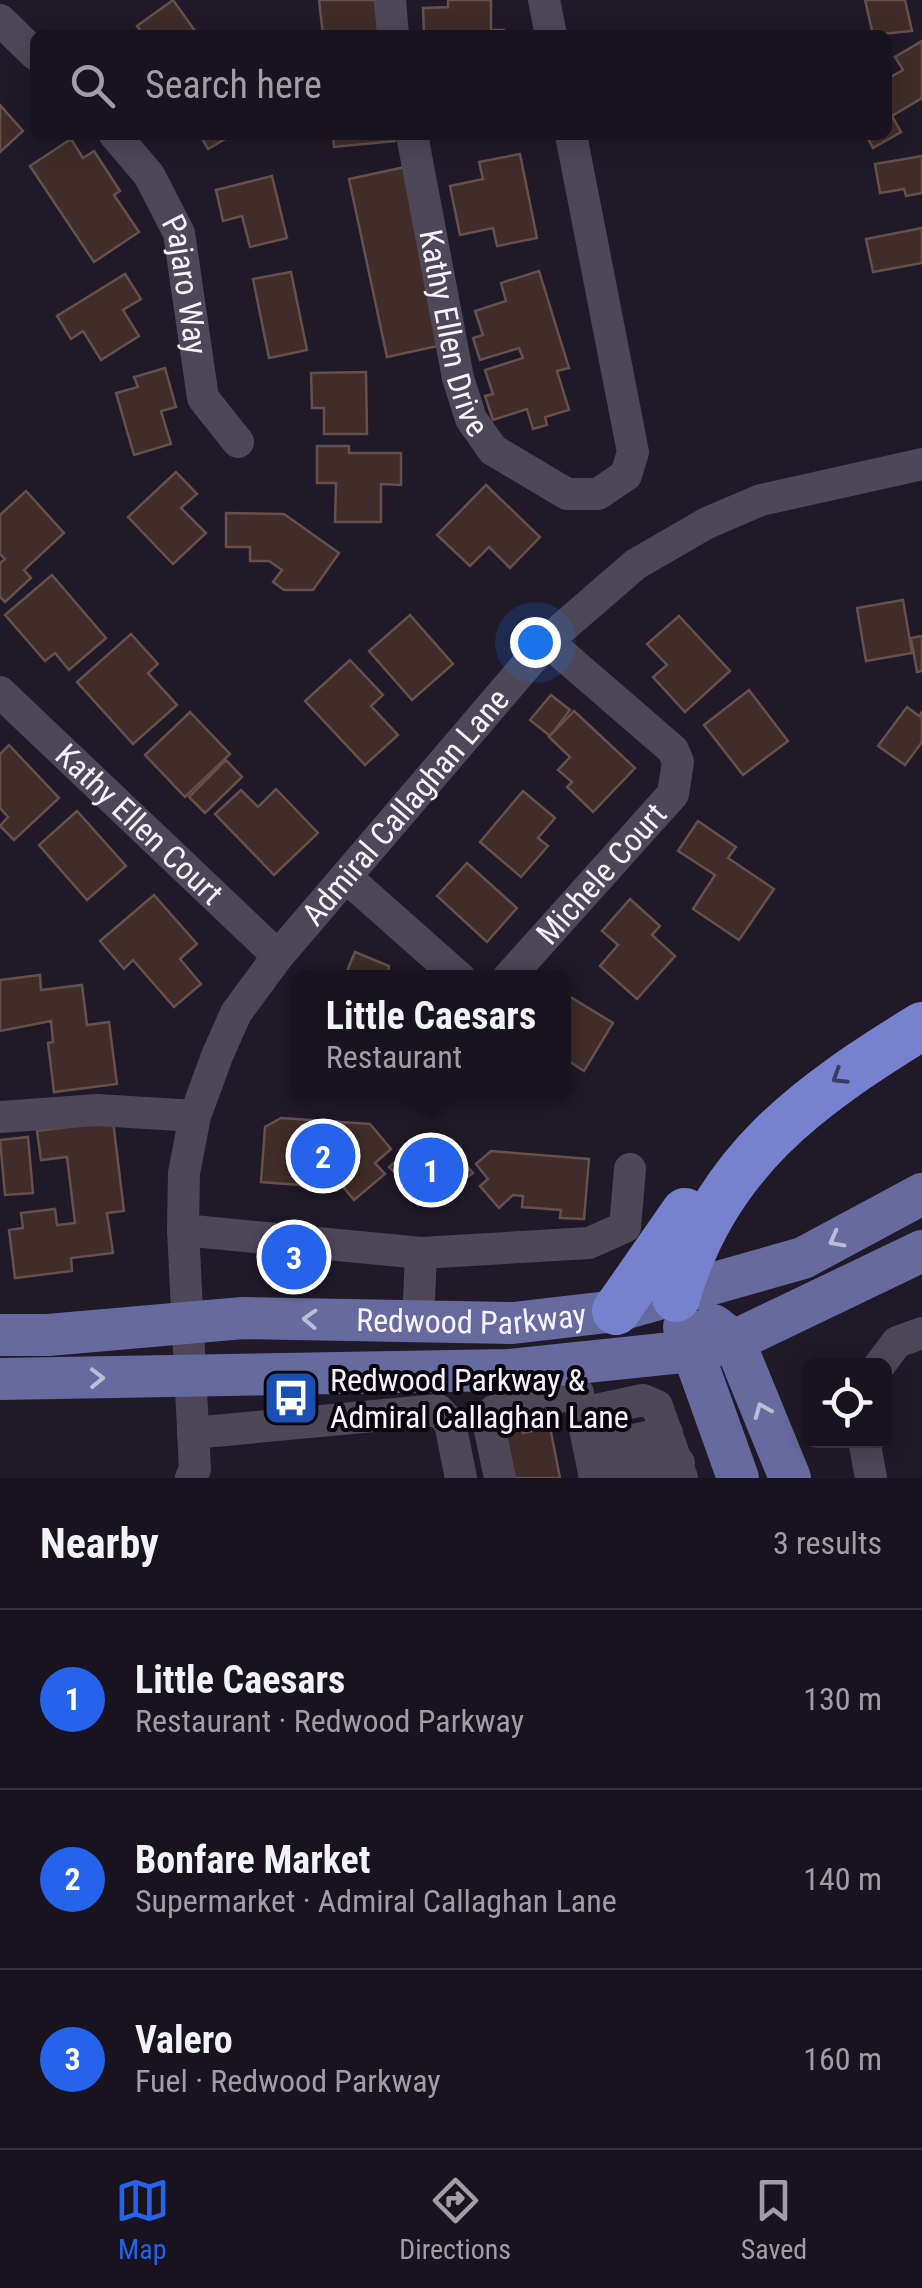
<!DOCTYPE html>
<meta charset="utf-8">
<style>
body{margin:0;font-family:"Roboto Condensed",sans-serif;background:#25202b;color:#f1f3f6}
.controls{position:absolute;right:30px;bottom:30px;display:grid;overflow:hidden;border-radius:15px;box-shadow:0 5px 25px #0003}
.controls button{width:90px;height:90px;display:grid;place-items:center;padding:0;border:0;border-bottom:2px solid #36323c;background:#18131e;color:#f1f3f6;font:50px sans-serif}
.you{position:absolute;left:535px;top:642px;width:35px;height:35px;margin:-25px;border:8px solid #fff;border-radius:50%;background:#1a73e8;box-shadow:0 0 0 15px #1a73e833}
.badge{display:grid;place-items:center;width:65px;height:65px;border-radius:50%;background:#2563eb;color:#fff;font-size:32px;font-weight:700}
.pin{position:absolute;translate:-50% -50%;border:5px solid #fff;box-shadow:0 2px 10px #0006}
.popup{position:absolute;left:291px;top:970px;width:280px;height:130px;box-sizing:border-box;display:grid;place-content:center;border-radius:15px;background:#18131e;filter:drop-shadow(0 2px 8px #0005);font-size:32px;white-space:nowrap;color:#9f9ea4}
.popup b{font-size:38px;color:#f1f3f6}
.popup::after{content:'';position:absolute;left:50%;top:100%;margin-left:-20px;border:20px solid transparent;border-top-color:#18131e}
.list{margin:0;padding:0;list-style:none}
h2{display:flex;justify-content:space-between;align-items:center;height:130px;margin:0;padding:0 40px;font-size:42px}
h2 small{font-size:32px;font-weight:400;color:#9f9ea4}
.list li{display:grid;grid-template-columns:65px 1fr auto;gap:30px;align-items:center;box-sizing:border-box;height:180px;padding:0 40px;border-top:2px solid #36323c}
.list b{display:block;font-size:38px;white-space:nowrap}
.list p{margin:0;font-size:32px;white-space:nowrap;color:#9f9ea4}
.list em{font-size:32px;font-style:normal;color:#9f9ea4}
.icon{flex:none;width:55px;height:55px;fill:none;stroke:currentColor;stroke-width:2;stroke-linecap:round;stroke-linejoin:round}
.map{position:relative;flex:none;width:922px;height:1478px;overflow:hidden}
.search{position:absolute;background:#18131e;box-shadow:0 5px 25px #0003;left:30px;right:30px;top:30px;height:110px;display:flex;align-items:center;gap:25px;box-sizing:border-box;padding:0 35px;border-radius:15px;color:#9f9ea4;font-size:38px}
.sheet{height:670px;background:#18131e}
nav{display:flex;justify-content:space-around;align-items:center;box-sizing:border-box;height:140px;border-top:2px solid #36323c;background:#18131e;font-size:28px;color:#9f9ea4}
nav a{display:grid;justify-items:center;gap:5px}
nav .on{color:#2563eb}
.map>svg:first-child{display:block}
</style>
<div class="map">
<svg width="922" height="1478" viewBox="0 0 922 1478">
<rect width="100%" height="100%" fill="#201928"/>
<g fill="#402d29" stroke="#65504c" stroke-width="2.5">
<path d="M173 0 198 35H144L137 26Z"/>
<path d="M319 0H377L380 35H323Z"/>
<path d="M448 0H491V30H504V35H424L423 8 448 7Z"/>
<path d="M865 0H905L912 31 873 35Z"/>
<path d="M922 41V98L892 116 901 132 873 148 866 135H887V79L903 70 895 57Z"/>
<path d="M0 105 23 131 0 152Z"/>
<path d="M200 135H232L208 149Z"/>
<path d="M333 135H395V141L334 147Z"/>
<path d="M71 139 83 158 94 151 120 191 114 195 139 232 94 262 30 166Z"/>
<path d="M520 154 537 238 497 246 493 228 460 235 450 186 483 179 479 162Z"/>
<path d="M922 156V193L906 196 904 189 880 193 875 164Z"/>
<path d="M405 167 442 345 387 357 349 179Z"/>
<path d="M272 176 287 238 250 247 242 216 223 221 216 190Z"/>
<path d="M922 228V263L873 272 866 239Z"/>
<path d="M539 271 569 368 557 371 569 410 545 417 547 425 533 429 527 409 493 420 485 396 493 394 485 370 523 358 519 348 480 360 473 338 483 335 475 311 506 301 501 283Z"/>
<path d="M291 272 307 350 269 358 253 279Z"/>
<path d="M125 274 141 299 123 310 139 336 101 360 83 331 71 339 57 316Z"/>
<path d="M165 368 176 407 161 411 171 444 134 455 116 393 138 387 134 377Z"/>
<path d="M366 372 367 434H324V408H312L311 373Z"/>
<path d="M317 446H349V453H401V485L381 484V522H335L336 483H317Z"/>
<path d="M176 472 197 494 181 508 206 533 173 564 128 517Z"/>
<path d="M486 485 540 537 510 568 489 547 470 566 437 535Z"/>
<path d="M26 491 64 533 24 570 31 578 5 602 0 597V563L5 559 0 554V515Z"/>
<path d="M226 513 284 514 339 553 313 590H284L273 582 282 570 269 561H250V547H226Z"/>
<path d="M52 575 106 638 69 670 55 653 45 661 5 615Z"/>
<path d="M903 600 912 653 866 661 857 608Z"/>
<path d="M410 615 453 664 412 700 369 651Z"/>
<path d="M679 616 730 671 685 712 653 677 667 665 647 644Z"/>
<path d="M131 634 158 664 148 673 177 705 133 744 77 682Z"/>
<path d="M922 636V671L917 672 911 638Z"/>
<path d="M350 660 383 695 371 706 398 735 365 765 305 701Z"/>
<path d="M749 690 788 741 743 775 704 725Z"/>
<path d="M551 695 570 710 550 736 530 720Z"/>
<path d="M907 707 919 716 922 712V742L905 765 878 746Z"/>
<path d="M574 711 635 768 593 812 567 787 572 782 558 770 570 757 549 737Z"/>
<path d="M190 712 230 754 185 797 145 755Z"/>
<path d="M9 745 59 798 14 840 0 826 8 817 0 808V754Z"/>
<path d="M226 760 242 777 205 813 189 797Z"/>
<path d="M276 789 318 833 274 875 215 814 241 790 258 807Z"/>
<path d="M523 791 555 818 538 838 548 846 521 877 480 842Z"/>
<path d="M77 811 126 866 87 900 39 845Z"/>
<path d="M698 821 736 847 728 858 774 889 739 940 693 909 715 875 678 851Z"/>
<path d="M467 863 517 908 487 942 437 896Z"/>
<path d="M154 895 197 944 180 959 201 984 174 1007 133 960 124 969 100 941Z"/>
<path d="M630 899 660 926 652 935 675 956 637 999 600 966 618 945 602 931Z"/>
<path d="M355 952 389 966 388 978H344Z"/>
<path d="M40 975 41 990 82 985 87 1025 109 1022 117 1084 54 1092 48 1043 53 1042 51 1021 0 1031V980Z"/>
<path d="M564 993 613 1023 584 1071 564 1058Z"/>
<path d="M281 1118 370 1124 391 1149 375 1163 385 1174 354 1200 339 1182 326 1181V1187L261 1182 265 1127Z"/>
<path d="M113 1121 124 1211 107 1213 113 1253 71 1258 72 1271 15 1278 9 1230 23 1228 21 1213 55 1209 57 1225 75 1223 67 1157 41 1160 37 1131Z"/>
<path d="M28 1137 33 1193 5 1195 0 1140Z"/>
<path d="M414 1146 452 1149 473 1173 440 1198 420 1197 389 1167Z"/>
<path d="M491 1151 589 1159 584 1219 560 1218 561 1210 522 1207 523 1196 513 1195 499 1208 480 1186 488 1179 476 1164Z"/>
<path d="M268 1241 317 1244 316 1273 267 1270Z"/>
<path d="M519 1415 523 1433 550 1427 560 1478H491L481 1431Z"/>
</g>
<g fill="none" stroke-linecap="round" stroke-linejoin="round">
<g stroke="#4e4757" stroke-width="32">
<path d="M390 0 393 35"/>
<path d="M544 0 551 35"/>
<path d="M0 20 35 54"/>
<path id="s1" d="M115 135 149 175 179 233 203 398 238 442"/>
<path id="s2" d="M412 135 458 378 471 419 493 450 567 494H598L626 475 633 452 571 135"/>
<path id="s3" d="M0 692 278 956"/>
<path d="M347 878 460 978"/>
<path id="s4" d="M508 978 673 794 678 762 673 750 547 641"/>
<path d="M0 1117 97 1110 195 1116"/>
<path d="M183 1230 421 1253"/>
<path d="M418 1323 421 1253 589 1243 625 1227 630 1169"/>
<path d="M879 1366 897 1342 922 1333"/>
<path d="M578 1394 595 1478"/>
<path d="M582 1413 643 1400 657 1406 682 1478"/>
<path d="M193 1433 438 1410 450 1423 461 1478"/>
<path d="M864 1440 871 1478"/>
<path d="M590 1449 667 1433"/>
<path id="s5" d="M191 1478 195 1469 183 1230 184 1173 195 1116 217 1056 236 1013 278 956 547 641 636 564 707 523 761 500 922 464"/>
<path d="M500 1478 488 1421 494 1411 578 1393"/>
<path d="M607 1478 679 1463"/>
</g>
<g stroke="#666a9f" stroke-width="42">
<path d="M713 1325 734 1341 790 1478"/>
<path d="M684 1327 738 1478"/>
<path id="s6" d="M0 1335H48L243 1318 513 1323 616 1311 803 1258 922 1194"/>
<path d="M0 1379 508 1370 692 1351 734 1341 922 1251"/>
</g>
<g stroke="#7681cf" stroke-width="48">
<path d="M676 1298C715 1162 808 1096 922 1026"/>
<path d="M616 1311 685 1212"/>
</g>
</g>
<defs><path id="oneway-chevron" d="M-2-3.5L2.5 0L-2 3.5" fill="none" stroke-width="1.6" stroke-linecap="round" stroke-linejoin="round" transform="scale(2.5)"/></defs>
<use stroke="#393d64" href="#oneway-chevron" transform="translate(839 1077) rotate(148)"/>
<g stroke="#bdbcd7">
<use href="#oneway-chevron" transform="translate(836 1240) rotate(152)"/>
<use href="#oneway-chevron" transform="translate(310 1319) rotate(-177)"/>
<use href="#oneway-chevron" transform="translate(97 1378) rotate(-1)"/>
<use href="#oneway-chevron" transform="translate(762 1410) rotate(-112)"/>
</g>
<defs>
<g id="bus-square" transform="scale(2.875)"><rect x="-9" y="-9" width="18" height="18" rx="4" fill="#1a4fb4" stroke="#08060c"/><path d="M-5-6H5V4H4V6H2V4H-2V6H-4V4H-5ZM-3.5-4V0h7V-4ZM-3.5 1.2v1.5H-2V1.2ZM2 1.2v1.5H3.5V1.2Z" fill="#fff"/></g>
</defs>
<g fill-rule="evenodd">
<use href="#bus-square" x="291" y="1398"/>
</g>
<g text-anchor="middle" stroke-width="8" stroke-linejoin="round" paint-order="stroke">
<g font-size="32" fill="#f7f2fd" stroke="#08060c">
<text dy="11" stroke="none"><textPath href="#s1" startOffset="170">Pajaro Way</textPath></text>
<text dy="11" stroke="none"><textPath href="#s2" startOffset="202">Kathy Ellen Drive</textPath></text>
<text dy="11" stroke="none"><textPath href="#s5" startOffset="742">Admiral Callaghan Lane</textPath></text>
<text dy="11" stroke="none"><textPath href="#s3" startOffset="192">Kathy Ellen Court</textPath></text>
<text dy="11" stroke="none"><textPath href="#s4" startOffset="140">Michele Court</textPath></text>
<text dy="11" stroke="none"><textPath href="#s6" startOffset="472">Redwood Parkway</textPath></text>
</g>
<g font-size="32" fill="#f7f2fd" stroke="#08060c" text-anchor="start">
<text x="330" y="1391">Redwood Parkway &amp;<tspan x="330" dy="37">Admiral Callaghan Lane</tspan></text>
</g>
</g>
</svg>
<div class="controls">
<button><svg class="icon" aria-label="locate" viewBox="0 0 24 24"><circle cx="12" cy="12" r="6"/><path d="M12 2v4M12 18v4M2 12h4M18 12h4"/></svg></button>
</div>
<div class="you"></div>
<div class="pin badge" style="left:431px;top:1170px">1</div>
<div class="popup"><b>Little Caesars</b>Restaurant</div>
<div class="pin badge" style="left:323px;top:1156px">2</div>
<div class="pin badge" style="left:294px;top:1257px">3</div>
<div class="search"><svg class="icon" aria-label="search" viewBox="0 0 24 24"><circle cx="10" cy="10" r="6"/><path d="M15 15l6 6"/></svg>Search here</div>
</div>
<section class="sheet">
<h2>Nearby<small>3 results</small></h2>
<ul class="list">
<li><span class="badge">1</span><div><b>Little Caesars</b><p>Restaurant · Redwood Parkway</p></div><em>130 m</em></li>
<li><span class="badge">2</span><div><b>Bonfare Market</b><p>Supermarket · Admiral Callaghan Lane</p></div><em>140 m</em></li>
<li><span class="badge">3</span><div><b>Valero</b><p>Fuel · Redwood Parkway</p></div><em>160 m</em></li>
</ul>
</section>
<nav>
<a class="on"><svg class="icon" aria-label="map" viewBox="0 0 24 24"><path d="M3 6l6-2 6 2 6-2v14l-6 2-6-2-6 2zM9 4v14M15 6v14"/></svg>Map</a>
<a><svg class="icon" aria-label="directions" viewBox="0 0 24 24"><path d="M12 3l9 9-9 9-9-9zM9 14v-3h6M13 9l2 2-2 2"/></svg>Directions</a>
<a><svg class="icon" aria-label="saved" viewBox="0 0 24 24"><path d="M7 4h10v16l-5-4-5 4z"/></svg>Saved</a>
</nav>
